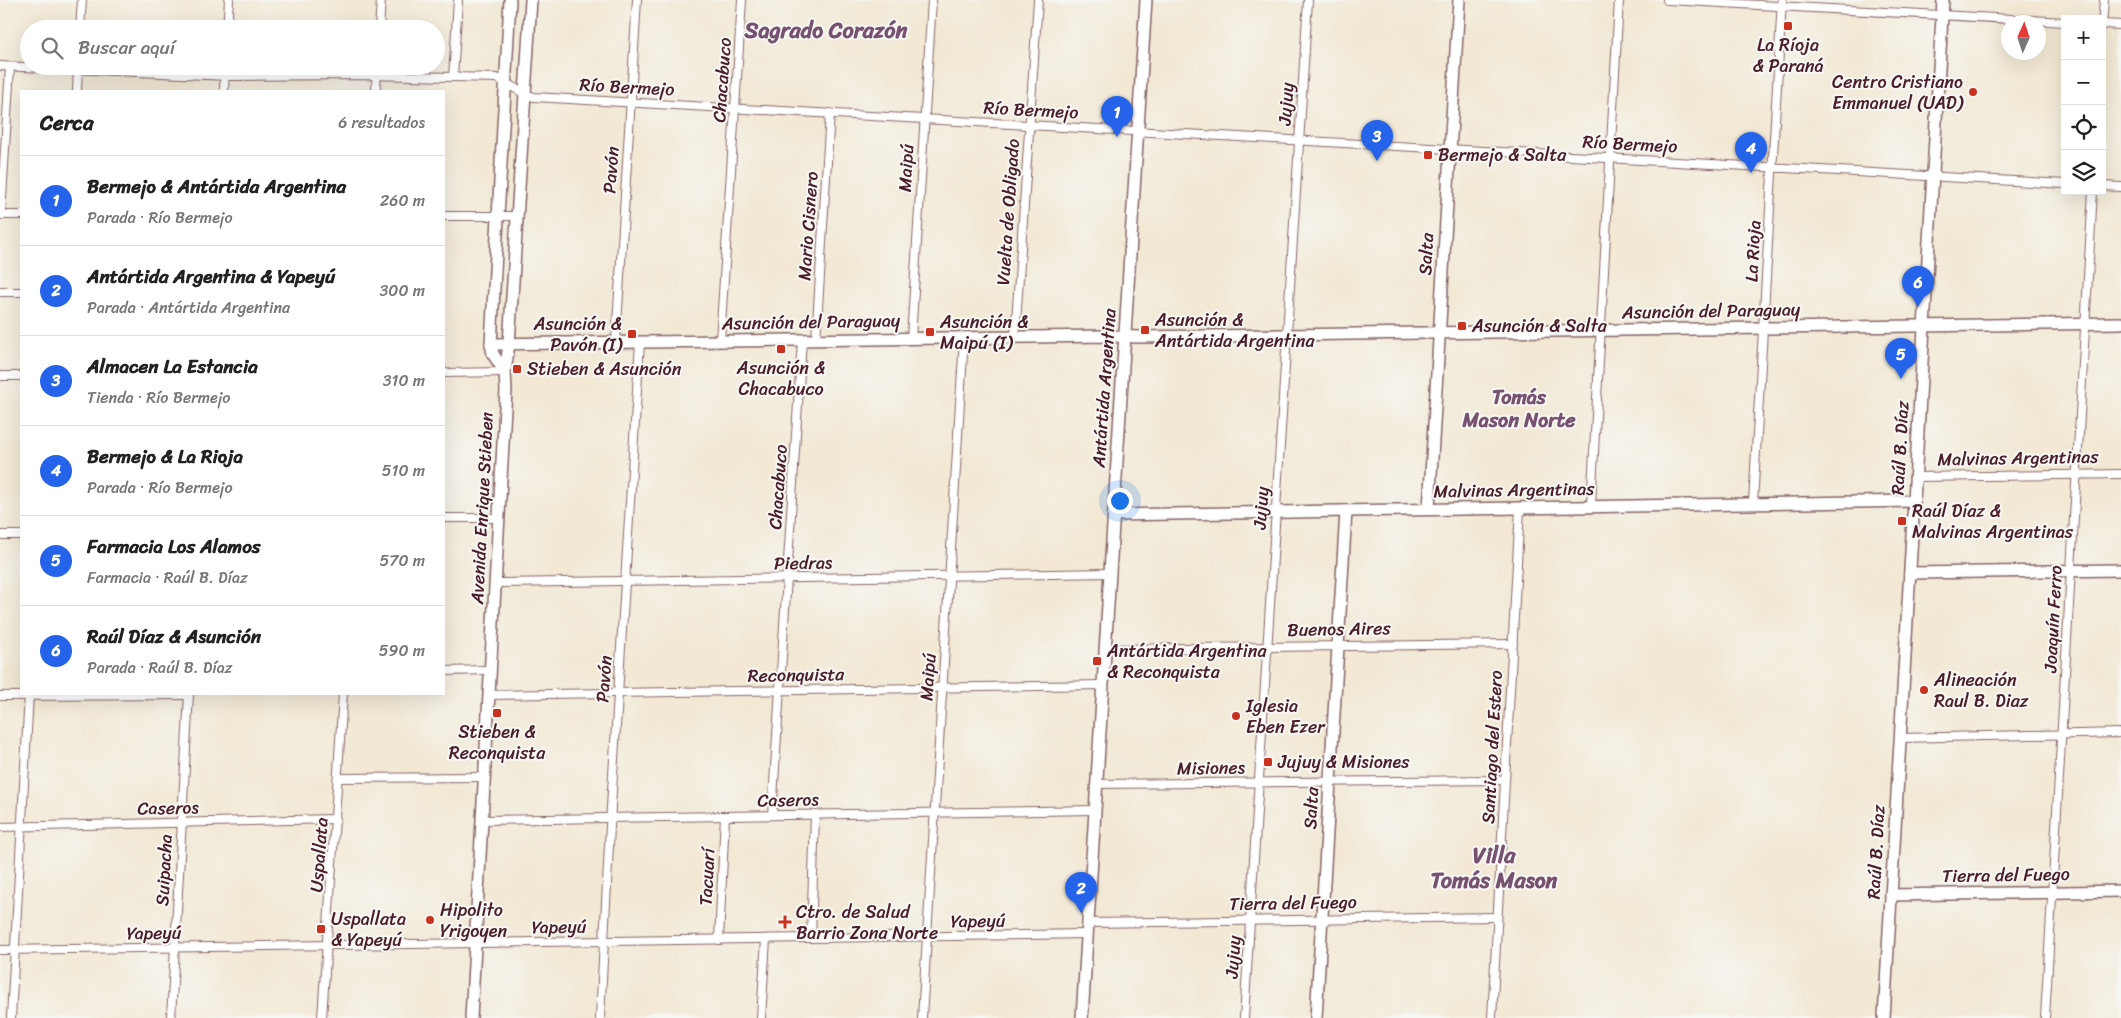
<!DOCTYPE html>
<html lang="es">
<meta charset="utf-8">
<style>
body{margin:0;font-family:Sriracha,sans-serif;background:#f6f6f6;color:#222}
.controls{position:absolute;right:15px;top:15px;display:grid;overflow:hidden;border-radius:0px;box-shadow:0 5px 20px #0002}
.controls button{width:45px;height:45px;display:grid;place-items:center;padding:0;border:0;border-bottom:1px solid #e0e0e0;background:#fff;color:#222;font:25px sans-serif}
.compass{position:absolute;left:2001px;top:15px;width:45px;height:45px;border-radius:50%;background:#fff;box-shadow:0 5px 20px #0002;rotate:3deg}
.you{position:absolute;left:1119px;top:500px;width:18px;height:18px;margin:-12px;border:4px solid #fff;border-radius:50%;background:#1a73e8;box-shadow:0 0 0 8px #1a73e833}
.badge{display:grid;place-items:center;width:32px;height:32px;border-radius:50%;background:#2563eb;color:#fff;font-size:16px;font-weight:700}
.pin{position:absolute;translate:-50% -41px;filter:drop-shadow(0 1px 2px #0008)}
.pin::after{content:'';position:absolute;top:26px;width:18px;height:15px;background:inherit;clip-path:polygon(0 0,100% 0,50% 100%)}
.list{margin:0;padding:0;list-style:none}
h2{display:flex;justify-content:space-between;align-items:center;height:65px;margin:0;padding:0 20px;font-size:21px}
h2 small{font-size:16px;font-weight:400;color:#767676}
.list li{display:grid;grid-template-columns:32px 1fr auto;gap:15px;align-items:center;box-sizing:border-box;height:90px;padding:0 20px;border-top:1px solid #e0e0e0}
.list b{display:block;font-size:19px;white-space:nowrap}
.list p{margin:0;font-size:16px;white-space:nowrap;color:#767676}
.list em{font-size:16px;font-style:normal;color:#767676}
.icon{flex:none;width:28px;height:28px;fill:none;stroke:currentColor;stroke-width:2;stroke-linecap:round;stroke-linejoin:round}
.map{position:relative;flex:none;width:2121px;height:1018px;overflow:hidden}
.search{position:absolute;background:#fff;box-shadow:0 5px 20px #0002;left:20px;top:20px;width:425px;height:55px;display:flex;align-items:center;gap:12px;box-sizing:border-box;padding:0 18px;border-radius:28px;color:#767676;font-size:19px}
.panel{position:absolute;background:#fff;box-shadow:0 5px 20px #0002;left:20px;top:90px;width:425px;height:605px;border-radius:0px}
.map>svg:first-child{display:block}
</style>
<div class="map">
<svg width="2121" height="1018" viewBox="0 0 2121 1018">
<rect width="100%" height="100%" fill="#f6f6f2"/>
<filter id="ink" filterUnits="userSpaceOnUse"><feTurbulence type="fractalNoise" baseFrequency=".02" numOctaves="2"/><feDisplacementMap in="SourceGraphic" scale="10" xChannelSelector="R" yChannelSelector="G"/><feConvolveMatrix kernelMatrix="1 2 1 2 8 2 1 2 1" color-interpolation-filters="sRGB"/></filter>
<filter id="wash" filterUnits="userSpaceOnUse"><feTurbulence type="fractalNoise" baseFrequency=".0096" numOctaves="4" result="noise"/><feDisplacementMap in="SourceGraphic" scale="20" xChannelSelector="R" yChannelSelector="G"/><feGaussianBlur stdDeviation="1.12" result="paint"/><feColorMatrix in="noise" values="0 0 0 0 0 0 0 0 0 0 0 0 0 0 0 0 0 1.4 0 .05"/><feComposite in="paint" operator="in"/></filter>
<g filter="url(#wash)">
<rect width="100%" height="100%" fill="#f2e8d4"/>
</g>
<g filter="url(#ink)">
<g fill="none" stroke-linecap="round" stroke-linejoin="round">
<g stroke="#856566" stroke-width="10">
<g id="street">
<path d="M1667 0 2065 22"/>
<path d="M2102 24 2121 25"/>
<path d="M2102 26 2104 0"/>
<path d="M80 29 82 0"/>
<path d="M227 29 229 0"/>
<path d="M379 29 381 0"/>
<path d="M0 66 229 76 367 75 497 78 525 94 534 97 2065 184"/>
<path d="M453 77 458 0"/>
<path d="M77 91 78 66"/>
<path d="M224 91 225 66"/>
<path d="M376 91 377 66"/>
<path d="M2102 186 2121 187"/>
<path d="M0 215H21"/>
<path d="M1 215 10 67"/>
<path d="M444 216H517"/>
<path d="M0 292H21"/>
<path d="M1015 337 1038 0"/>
<path d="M911 339 932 0"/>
<path d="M816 340 830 113"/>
<path d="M720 341 742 0"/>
<path d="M616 342 637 0"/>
<path d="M444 373 505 372"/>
<path d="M0 376H21"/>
<path d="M1916 477 2121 474"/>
<path d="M1753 503 1782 0"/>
<path d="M1591 506 1619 0"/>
<path d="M444 518H499"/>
<path d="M0 535H21"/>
<path d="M496 583 1110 573"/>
<path d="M1105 649 1513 644"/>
<path d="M444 671 490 670"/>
<path d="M489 695 1103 685"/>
<path d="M0 696 189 695"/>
<path d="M1900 738 2121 733"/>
<path d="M338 778 484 777"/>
<path d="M1097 784 1505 780"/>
<path d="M772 815 802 340"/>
<path d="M482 820 1095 810"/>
<path d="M0 827 336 819"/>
<path d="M1088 923 1497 917"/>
<path d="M811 938 815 814"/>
<path d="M719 940 725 816"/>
<path d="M0 950 1087 934"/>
<path d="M11 1018 29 694"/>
<path d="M171 1018 189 694"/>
<path d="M322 1018 343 694"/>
<path d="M600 1018 611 807 640 342"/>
<path d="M761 1018 766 939"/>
<path d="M922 1018 964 338"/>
<path d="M1244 1018 1308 0"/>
<path d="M1492 1018 1520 508"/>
<path d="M2045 1018 2093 191"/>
</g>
</g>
<g stroke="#856566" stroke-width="14">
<g id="secondary">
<path d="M491 344 1110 336 1140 337 2121 323"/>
<path d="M505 372 493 354 491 344 510 0"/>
<path d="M1429 509 1459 0"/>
<path d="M1114 515 1914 501"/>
<path d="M1910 573 2121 570"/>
<path d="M1891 895 2121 891"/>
<path d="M471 1018 506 390 505 372 509 344 531 0"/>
<path d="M1082 1018 1146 0"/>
<path d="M1316 1018 1346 511"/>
<path d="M1884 1018 1943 0"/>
</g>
</g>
<use href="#street" stroke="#fff" stroke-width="8"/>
<use href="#secondary" stroke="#fff" stroke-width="11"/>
</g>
</g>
<g fill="#c8321e" stroke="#f6f6f2" stroke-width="2">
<rect x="1783" y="21" width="10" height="10" rx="2.5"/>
<circle cx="1973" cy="92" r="5"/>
<rect x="1423" y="150" width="10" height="10" rx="2.5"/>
<rect x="1457" y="321" width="10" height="10" rx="2.5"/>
<rect x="1140" y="325" width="10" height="10" rx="2.5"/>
<rect x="925" y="327" width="10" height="10" rx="2.5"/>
<rect x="627" y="329" width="10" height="10" rx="2.5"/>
<rect x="776" y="344" width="10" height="10" rx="2.5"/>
<rect x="512" y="364" width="10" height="10" rx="2.5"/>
<rect x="1897" y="516" width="10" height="10" rx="2.5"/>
<rect x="1092" y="656" width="10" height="10" rx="2.5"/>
<circle cx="1924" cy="690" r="5"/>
<rect x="492" y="708" width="10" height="10" rx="2.5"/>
<circle cx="1236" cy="716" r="5"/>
<rect x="1263" y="757" width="10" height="10" rx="2.5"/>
<circle cx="430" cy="920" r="5"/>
<path d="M782.5 914.5h5v5h5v5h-5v5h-5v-5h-5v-5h5z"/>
<rect x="316" y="924" width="10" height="10" rx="2.5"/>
</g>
<g text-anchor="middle" stroke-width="4" stroke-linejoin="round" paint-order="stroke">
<g font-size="18" fill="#4a1f2b" stroke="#f6f6f2" text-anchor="start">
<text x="1788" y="51" text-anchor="middle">La Ríoja<tspan x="1788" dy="21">&amp; Paraná</tspan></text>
<text x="1963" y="88" text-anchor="end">Centro Cristiano<tspan x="1963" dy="21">Emmanuel (UAD)</tspan></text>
<text x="1438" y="161">Bermejo &amp; Salta</text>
<text x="1155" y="326">Asunción &amp;<tspan x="1155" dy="21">Antártida Argentina</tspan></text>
<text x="940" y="328">Asunción &amp;<tspan x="940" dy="21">Maipú (I)</tspan></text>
<text x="622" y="330" text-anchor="end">Asunción &amp;<tspan x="622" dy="21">Pavón (I)</tspan></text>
<text x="1472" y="332">Asunción &amp; Salta</text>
<text x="781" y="374" text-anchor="middle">Asunción &amp;<tspan x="781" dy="21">Chacabuco</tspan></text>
<text x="527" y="375">Stieben &amp; Asunción</text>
<text x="1912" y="517">Raúl Díaz &amp;<tspan x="1912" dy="21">Malvinas Argentinas</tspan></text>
<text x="1107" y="657">Antártida Argentina<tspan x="1107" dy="21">&amp; Reconquista</tspan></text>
<text x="1934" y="686">Alineación<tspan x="1934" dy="21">Raul B. Diaz</tspan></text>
<text x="1246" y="712">Iglesia<tspan x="1246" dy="21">Eben Ezer</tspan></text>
<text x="497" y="738" text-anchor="middle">Stieben &amp;<tspan x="497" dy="21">Reconquista</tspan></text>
<text x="1278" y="768">Jujuy &amp; Misiones</text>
<text x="440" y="916">Hipolito<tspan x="440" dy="21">Yrigoyen</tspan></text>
<text x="796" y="918">Ctro. de Salud<tspan x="796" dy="21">Barrio Zona Norte</tspan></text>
<text x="331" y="925">Uspallata<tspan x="331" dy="21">&amp; Yapeyú</tspan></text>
</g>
<g font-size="18" fill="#4a1f2b" stroke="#f6f6f2">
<text transform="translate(722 80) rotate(-86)" y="6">Chacabuco</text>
<text transform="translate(627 87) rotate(3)" y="6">Río Bermejo</text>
<text transform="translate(1286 104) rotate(-86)" y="6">Jujuy</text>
<text transform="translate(1031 110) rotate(3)" y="6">Río Bermejo</text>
<text transform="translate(1630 144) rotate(3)" y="6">Río Bermejo</text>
<text transform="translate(906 168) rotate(-87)" y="6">Maipú</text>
<text transform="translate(611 170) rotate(-86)" y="6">Pavón</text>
<text transform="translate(1008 212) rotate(-86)" y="6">Vuelta de Obligado</text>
<text transform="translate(808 226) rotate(-86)" y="6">Mario Cisnero</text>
<text transform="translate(1753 251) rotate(-87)" y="6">La Rioja</text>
<text transform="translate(1426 254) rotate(-87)" y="6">Salta</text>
<text transform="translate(1711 311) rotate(-1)" y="6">Asunción del Paraguay</text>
<text transform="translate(811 322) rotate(-1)" y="6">Asunción del Paraguay</text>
<text transform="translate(1104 388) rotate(-86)" y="6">Antártida Argentina</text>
<text transform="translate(1900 448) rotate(-87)" y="6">Raúl B. Díaz</text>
<text transform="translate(2018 458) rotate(-1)" y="6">Malvinas Argentinas</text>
<text transform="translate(778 487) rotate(-86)" y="6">Chacabuco</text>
<text transform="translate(1514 490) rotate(-1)" y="6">Malvinas Argentinas</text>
<text transform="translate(482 508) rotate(-87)" y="6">Avenida Enrique Stieben</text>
<text transform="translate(1261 508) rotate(-86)" y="6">Jujuy</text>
<text transform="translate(803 563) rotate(-1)" y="6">Piedras</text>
<text transform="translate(2053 619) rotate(-87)" y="6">Joaquín Ferro</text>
<text transform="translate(1339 629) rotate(-1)" y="6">Buenos Aires</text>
<text transform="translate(796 675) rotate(-1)" y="6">Reconquista</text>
<text transform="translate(928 677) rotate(-86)" y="6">Maipú</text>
<text transform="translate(604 679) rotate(-86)" y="6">Pavón</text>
<text transform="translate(1492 747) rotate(-87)" y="6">Santiago del Estero</text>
<text transform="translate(1211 768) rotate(-1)" y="6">Misiones</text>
<text transform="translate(788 800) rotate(-1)" y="6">Caseros</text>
<text transform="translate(168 808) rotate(-1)" y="6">Caseros</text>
<text transform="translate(1311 808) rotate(-87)" y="6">Salta</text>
<text transform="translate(1876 852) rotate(-87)" y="6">Raúl B. Díaz</text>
<text transform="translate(319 855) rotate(-86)" y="6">Uspallata</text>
<text transform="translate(164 870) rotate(-87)" y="6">Suipacha</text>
<text transform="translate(2006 875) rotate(-1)" y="6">Tierra del Fuego</text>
<text transform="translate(707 877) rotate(-87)" y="6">Tacuarí</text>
<text transform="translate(1293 903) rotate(-1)" y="6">Tierra del Fuego</text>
<text transform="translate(978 921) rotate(-1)" y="6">Yapeyú</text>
<text transform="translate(559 927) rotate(-1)" y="6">Yapeyú</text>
<text transform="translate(154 933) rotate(-1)" y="6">Yapeyú</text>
<text transform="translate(1233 957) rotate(-86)" y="6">Jujuy</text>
</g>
<g font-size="20" font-weight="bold" fill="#765170" stroke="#f6f6f2">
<text x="1519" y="404">Tomás<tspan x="1519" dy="23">Mason Norte</tspan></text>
</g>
<g font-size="22" font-weight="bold" fill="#765170" stroke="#f6f6f2">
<text x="826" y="38">Sagrado Corazón</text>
<text x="1494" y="863">Villa<tspan x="1494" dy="25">Tomás Mason</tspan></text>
</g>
</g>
</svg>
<div class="controls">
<button>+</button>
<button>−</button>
<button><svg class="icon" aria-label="locate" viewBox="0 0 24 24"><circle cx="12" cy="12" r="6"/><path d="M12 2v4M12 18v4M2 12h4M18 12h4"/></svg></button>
<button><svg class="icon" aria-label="layers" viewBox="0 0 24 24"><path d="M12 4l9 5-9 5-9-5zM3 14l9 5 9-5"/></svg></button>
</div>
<svg class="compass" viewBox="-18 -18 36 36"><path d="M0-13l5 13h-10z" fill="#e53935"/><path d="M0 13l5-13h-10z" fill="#767676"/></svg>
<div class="you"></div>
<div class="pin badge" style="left:1117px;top:137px">1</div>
<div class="pin badge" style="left:1081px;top:913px">2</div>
<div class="pin badge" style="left:1377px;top:161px">3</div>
<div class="pin badge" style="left:1751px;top:173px">4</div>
<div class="pin badge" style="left:1901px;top:379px">5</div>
<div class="pin badge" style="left:1918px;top:307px">6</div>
<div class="search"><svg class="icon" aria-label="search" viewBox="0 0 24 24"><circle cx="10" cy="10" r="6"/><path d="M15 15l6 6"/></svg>Buscar aquí</div>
<section class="panel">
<h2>Cerca<small>6 resultados</small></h2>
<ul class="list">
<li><span class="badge">1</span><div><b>Bermejo &amp; Antártida Argentina</b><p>Parada · Río Bermejo</p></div><em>260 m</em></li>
<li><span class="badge">2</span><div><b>Antártida Argentina &amp; Yapeyú</b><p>Parada · Antártida Argentina</p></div><em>300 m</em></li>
<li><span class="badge">3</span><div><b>Almacen La Estancia</b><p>Tienda · Río Bermejo</p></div><em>310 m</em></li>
<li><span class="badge">4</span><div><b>Bermejo &amp; La Rioja</b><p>Parada · Río Bermejo</p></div><em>510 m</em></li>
<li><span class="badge">5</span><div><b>Farmacia Los Alamos</b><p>Farmacia · Raúl B. Díaz</p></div><em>570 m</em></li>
<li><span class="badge">6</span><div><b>Raúl Díaz &amp; Asunción</b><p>Parada · Raúl B. Díaz</p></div><em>590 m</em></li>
</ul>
</section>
</div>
